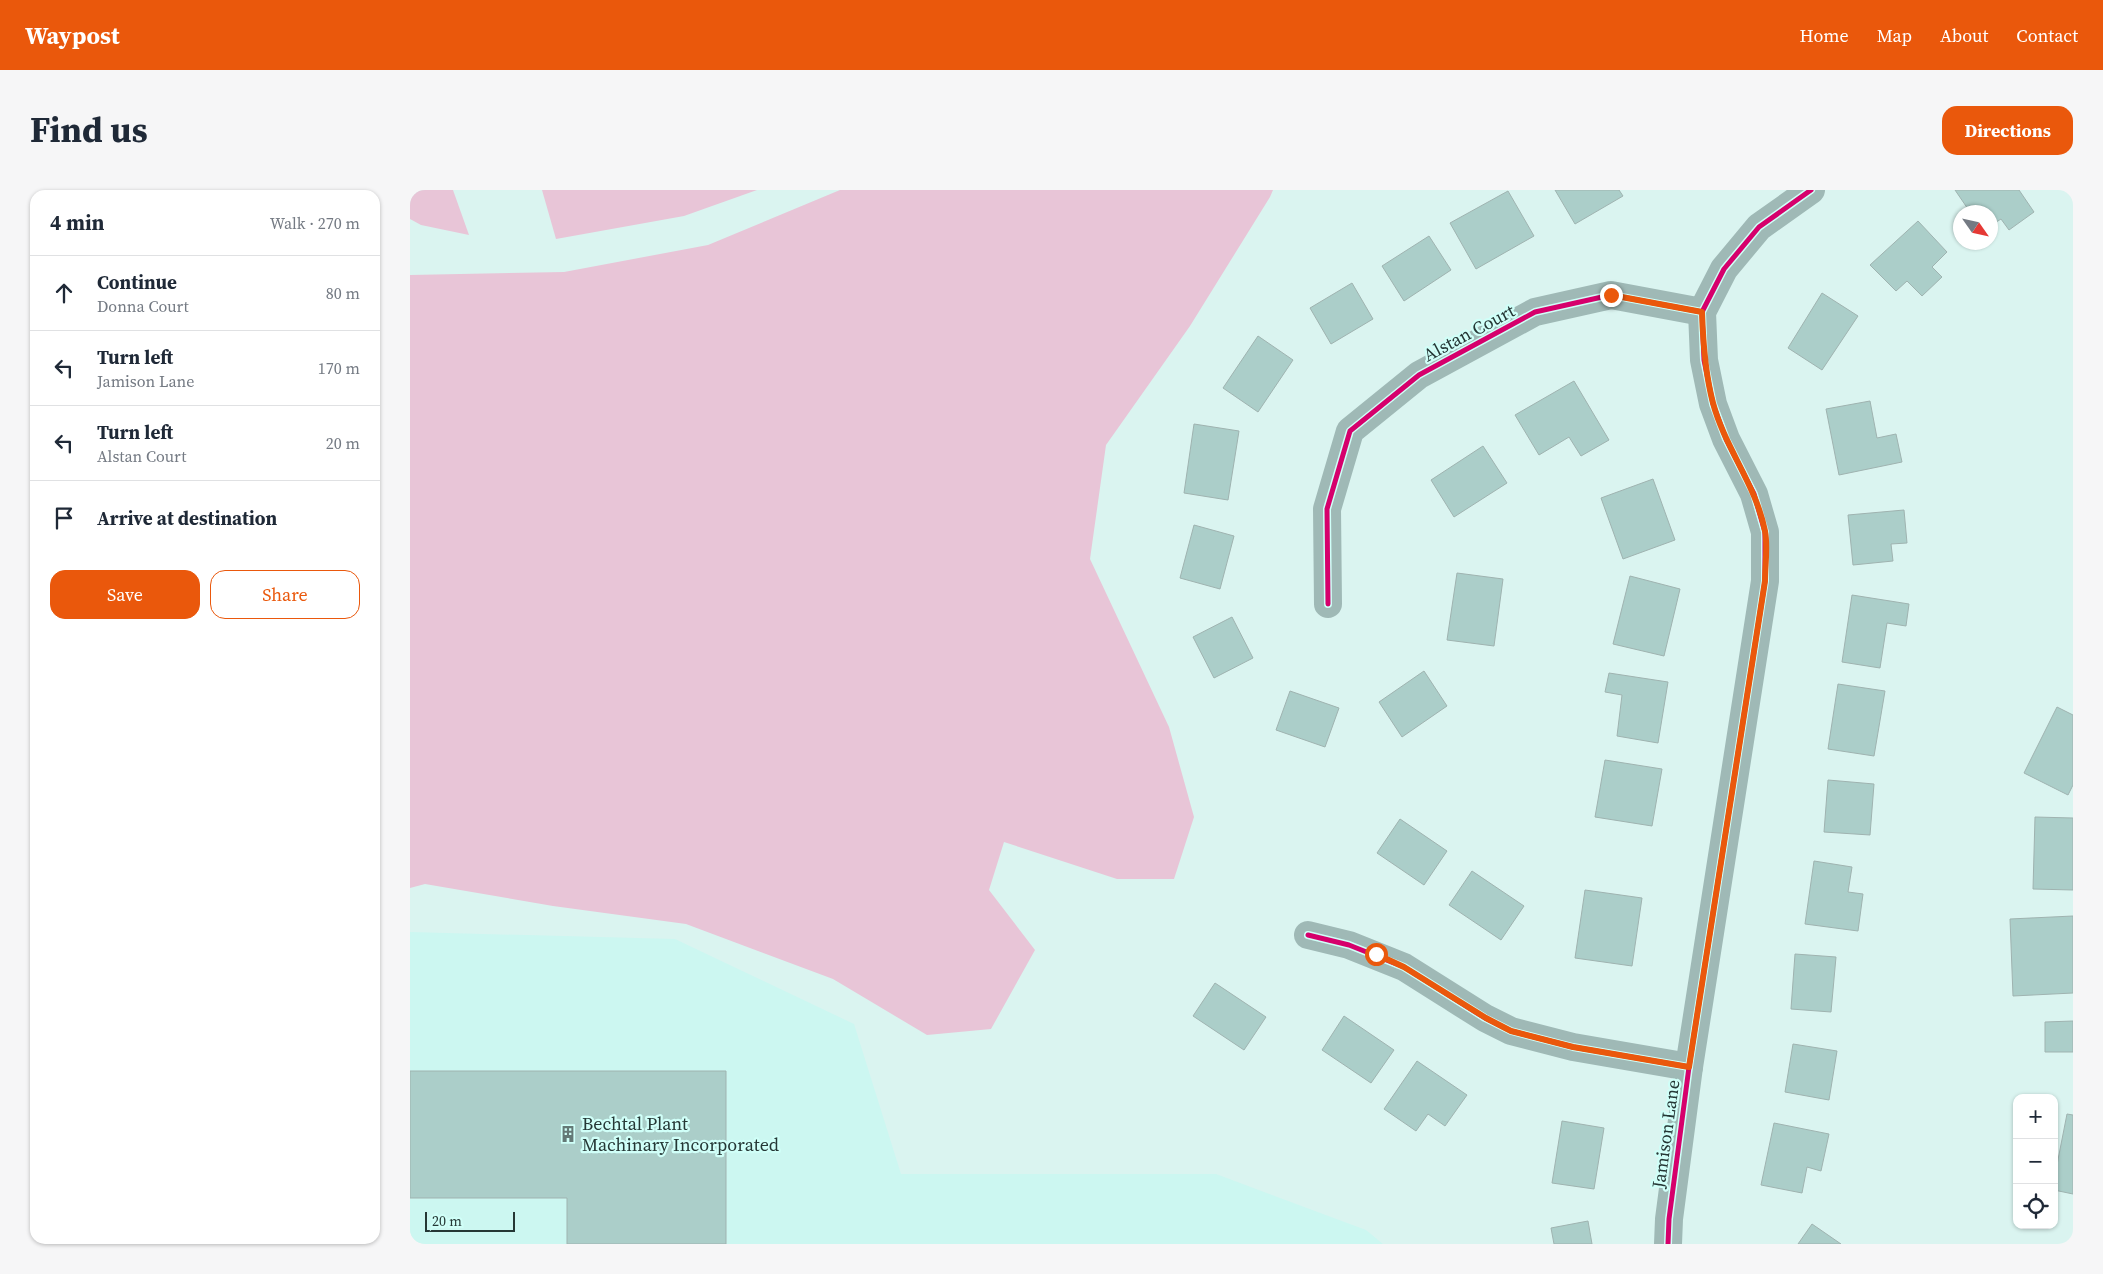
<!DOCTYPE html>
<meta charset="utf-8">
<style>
body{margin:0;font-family:"Source Serif 4",serif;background:#f6f6f7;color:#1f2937}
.controls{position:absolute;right:15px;bottom:15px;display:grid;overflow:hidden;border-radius:10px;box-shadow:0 1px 4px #0004}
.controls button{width:45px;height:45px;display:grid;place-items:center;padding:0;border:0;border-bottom:1px solid #e0e1e3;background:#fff;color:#1f2937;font:25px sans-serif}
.compass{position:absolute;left:1543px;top:15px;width:45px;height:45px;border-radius:50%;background:#fff;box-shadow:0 1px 4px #0004;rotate:124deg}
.scale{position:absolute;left:15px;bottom:12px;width:90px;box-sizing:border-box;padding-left:5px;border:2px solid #253735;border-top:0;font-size:14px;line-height:18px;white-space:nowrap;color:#253735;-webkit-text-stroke:4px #d0fff8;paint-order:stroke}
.stop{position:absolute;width:15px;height:15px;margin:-11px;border:4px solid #ea580c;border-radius:50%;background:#fff}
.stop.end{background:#ea580c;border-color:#fff;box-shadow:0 1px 5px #0008}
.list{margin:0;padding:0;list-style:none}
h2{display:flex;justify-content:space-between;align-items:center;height:65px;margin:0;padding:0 20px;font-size:21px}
h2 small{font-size:16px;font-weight:400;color:#747a83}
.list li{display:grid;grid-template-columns:32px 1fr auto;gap:15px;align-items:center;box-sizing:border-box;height:75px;padding:0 20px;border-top:1px solid #e0e1e3}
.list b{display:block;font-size:19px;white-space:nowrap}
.list p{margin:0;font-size:16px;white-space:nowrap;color:#747a83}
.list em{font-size:16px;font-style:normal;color:#747a83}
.actions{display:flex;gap:10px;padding:15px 20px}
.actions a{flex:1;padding:11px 0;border:1px solid #ea580c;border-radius:15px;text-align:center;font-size:18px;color:#ea580c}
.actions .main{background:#ea580c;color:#fff}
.icon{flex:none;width:28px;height:28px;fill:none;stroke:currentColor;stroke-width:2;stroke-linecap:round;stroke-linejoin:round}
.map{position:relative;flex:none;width:1663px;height:1054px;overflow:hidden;border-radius:15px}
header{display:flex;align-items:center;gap:30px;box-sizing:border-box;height:70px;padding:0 25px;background:#ea580c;color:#fff}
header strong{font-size:24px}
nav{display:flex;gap:28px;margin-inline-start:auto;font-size:18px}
.intro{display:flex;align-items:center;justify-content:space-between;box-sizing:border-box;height:120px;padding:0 30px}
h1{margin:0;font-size:35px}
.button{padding:12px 22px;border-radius:15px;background:#ea580c;color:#fff;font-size:18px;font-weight:700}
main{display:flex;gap:30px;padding:0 30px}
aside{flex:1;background:#fff;border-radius:15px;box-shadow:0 1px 4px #0004}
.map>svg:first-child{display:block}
</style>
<header>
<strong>Waypost</strong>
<nav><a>Home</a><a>Map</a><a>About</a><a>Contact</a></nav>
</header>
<div class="intro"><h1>Find us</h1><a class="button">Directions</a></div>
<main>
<aside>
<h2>4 min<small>Walk · 270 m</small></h2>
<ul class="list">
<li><svg class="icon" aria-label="ahead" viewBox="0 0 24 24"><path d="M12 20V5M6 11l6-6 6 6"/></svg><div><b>Continue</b><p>Donna Court</p></div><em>80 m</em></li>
<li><svg class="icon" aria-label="left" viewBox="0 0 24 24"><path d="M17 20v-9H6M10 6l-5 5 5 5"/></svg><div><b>Turn left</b><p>Jamison Lane</p></div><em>170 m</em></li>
<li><svg class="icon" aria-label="left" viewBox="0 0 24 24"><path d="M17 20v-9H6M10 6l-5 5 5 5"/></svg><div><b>Turn left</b><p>Alstan Court</p></div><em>20 m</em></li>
<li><svg class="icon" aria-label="arrive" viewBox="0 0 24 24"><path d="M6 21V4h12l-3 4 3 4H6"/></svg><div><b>Arrive at destination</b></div></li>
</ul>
<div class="actions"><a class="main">Save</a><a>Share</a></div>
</aside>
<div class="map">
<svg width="1663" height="1054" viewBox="0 0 1663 1054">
<rect width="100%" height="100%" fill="#daf4f0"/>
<path fill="#ccf7f1" d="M0 742 265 749 444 834 491 984H806L956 1040 973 1054H0Z"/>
<g fill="#e8c5d7">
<path d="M0 0H43L59 45 11 35 0 29Z"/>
<path d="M132 0H347L274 26 146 49Z"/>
<path d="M430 0H863L860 7 780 136 696 255 680 369 759 537 784 627 764 689H707L594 652 579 700 625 760 581 839 517 845 423 789 276 734 143 716 15 694 0 698V85L154 82 298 55Z"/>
</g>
<g fill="#abcec9" stroke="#9fb3b0">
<path d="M1145 0H1209L1213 6 1165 34Z"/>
<path d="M1545 0H1609L1624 22 1599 40 1591 29 1580 36V22H1560Z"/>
<path d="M1098 1 1124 46 1066 79 1040 33Z"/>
<path d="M1508 31 1537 62 1522 77 1532 87 1512 106 1497 91 1486 101 1460 75Z"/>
<path d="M1019 46 1041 80 994 111 972 76Z"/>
<path d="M942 93 963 129 921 154 900 118Z"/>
<path d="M1412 103 1448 126 1412 180 1378 158Z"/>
<path d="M848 146 883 170 848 222 813 198Z"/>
<path d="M1164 191 1199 250 1171 266 1159 247 1129 265 1105 225Z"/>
<path d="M1460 211 1467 248 1486 244 1492 272 1429 285 1416 219Z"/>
<path d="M784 234 829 241 818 310 774 303Z"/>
<path d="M1073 256 1097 293 1044 327 1021 290Z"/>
<path d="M1243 289 1265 350 1213 369 1191 308Z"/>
<path d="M1494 320 1497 353 1481 354 1483 371 1443 375 1438 325Z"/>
<path d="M784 335 824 346 810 399 770 388Z"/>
<path d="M1047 383 1093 389 1084 456 1037 450Z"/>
<path d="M1220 386 1270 399 1254 466 1203 454Z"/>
<path d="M1442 405 1499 414 1496 436 1477 433 1470 478 1432 472Z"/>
<path d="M822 427 843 468 804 488 783 447Z"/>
<path d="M1014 481 1037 516 992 547 969 512Z"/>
<path d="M1199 483 1258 492 1248 553 1207 546 1212 505 1195 502Z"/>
<path d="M1428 494 1475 501 1464 566 1418 559Z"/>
<path d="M880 501 929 518 915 557 866 540Z"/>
<path d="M1647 517 1663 525V595L1658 605 1614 583Z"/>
<path d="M1195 570 1252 579 1242 636 1185 627Z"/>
<path d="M1418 590 1464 594 1460 645 1414 642Z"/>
<path d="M1625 627 1663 628V700L1623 699Z"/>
<path d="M990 629 1037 661 1014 695 967 663Z"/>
<path d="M1404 671 1442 677 1438 702 1453 704 1448 741 1395 734Z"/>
<path d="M1062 681 1114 716 1091 750 1039 715Z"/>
<path d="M1175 700 1232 708 1222 776 1165 768Z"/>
<path d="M1663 726V803L1603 806 1600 729Z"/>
<path d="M1385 764 1426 767 1421 822 1381 819Z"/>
<path d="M805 793 856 827 834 860 783 826Z"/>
<path d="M934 826 984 860 961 893 912 860Z"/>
<path d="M1663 831V862H1635V832Z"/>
<path d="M1383 854 1427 861 1419 910 1375 902Z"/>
<path d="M1007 871 1057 905 1035 936 1018 924 1006 941 974 919Z"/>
<path d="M0 881H316V1054H157V1008H0Z"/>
<path d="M1657 924 1663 925V1004L1644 1000V990Z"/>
<path d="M1152 931 1194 938 1184 999 1142 993Z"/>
<path d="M1364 933 1419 944 1411 981 1397 977 1392 1003 1351 995Z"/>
<path d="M1178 1031 1182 1054H1144L1141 1038Z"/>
<path d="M1402 1034 1431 1054H1388Z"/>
</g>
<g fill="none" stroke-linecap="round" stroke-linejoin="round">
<g stroke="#9fb9b6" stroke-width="28">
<path d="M918 414 917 319 940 241 1009 185 1125 122 1201 105 1292 122"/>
<path d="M898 745 939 755 994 777 1075 828 1101 841 1163 857 1279 877"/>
<path d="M1258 1054 1259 1029 1279 877 1355 391V342L1344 304 1316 249 1303 214 1294 170 1292 122 1314 79 1349 37 1401 0"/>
</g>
<g stroke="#d0fff8" stroke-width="8">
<g id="cycleway">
<path d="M918 414 917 319 940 241 1009 185 1125 122 1201 105 1292 122"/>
<path d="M898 745 939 755 994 777 1075 828 1101 841 1163 857 1279 877"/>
<path d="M1258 1054 1259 1029 1279 877 1355 391V342L1344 304 1316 249 1303 214 1294 170 1292 122 1314 79 1349 37 1401 0"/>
</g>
</g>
<use href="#cycleway" stroke="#d6006c" stroke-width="5"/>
</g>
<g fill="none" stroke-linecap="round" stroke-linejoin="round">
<path stroke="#ea580c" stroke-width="6" d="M966 764 994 777 1076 828 1101 841 1163 857 1279 877 1355 391C1355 375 1358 356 1355 341 1346 295 1315 258 1303 213 1295 183 1293 153 1292 122L1201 105"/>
</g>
<defs>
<g id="building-bare" transform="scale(1.35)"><path d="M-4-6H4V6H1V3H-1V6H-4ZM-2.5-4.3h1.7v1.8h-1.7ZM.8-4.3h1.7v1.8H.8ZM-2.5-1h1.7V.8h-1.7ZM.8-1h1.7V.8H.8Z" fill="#647976" stroke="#d0fff8" stroke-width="2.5" paint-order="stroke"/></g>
</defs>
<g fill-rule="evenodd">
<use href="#building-bare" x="158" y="944"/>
</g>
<g text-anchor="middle" stroke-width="4.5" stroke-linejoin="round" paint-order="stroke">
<g font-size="18" fill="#253735" stroke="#d0fff8">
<text transform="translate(1059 143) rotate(-28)" y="6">Alstan Court</text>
<text transform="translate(1256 944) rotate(-82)" y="6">Jamison Lane</text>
</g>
<g font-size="18" fill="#253735" stroke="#d0fff8" text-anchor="start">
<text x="172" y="940">Bechtal Plant<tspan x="172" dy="21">Machinary Incorporated</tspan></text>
</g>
</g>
</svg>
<div class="controls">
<button>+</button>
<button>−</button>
<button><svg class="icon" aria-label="locate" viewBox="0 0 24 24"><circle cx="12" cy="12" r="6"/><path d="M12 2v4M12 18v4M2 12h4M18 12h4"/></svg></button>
</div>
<svg class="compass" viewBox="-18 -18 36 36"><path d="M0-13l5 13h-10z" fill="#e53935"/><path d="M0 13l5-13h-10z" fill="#747a83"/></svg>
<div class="scale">20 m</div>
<div class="stop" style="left:966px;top:764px"></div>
<div class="stop end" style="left:1201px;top:105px"></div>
</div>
</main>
